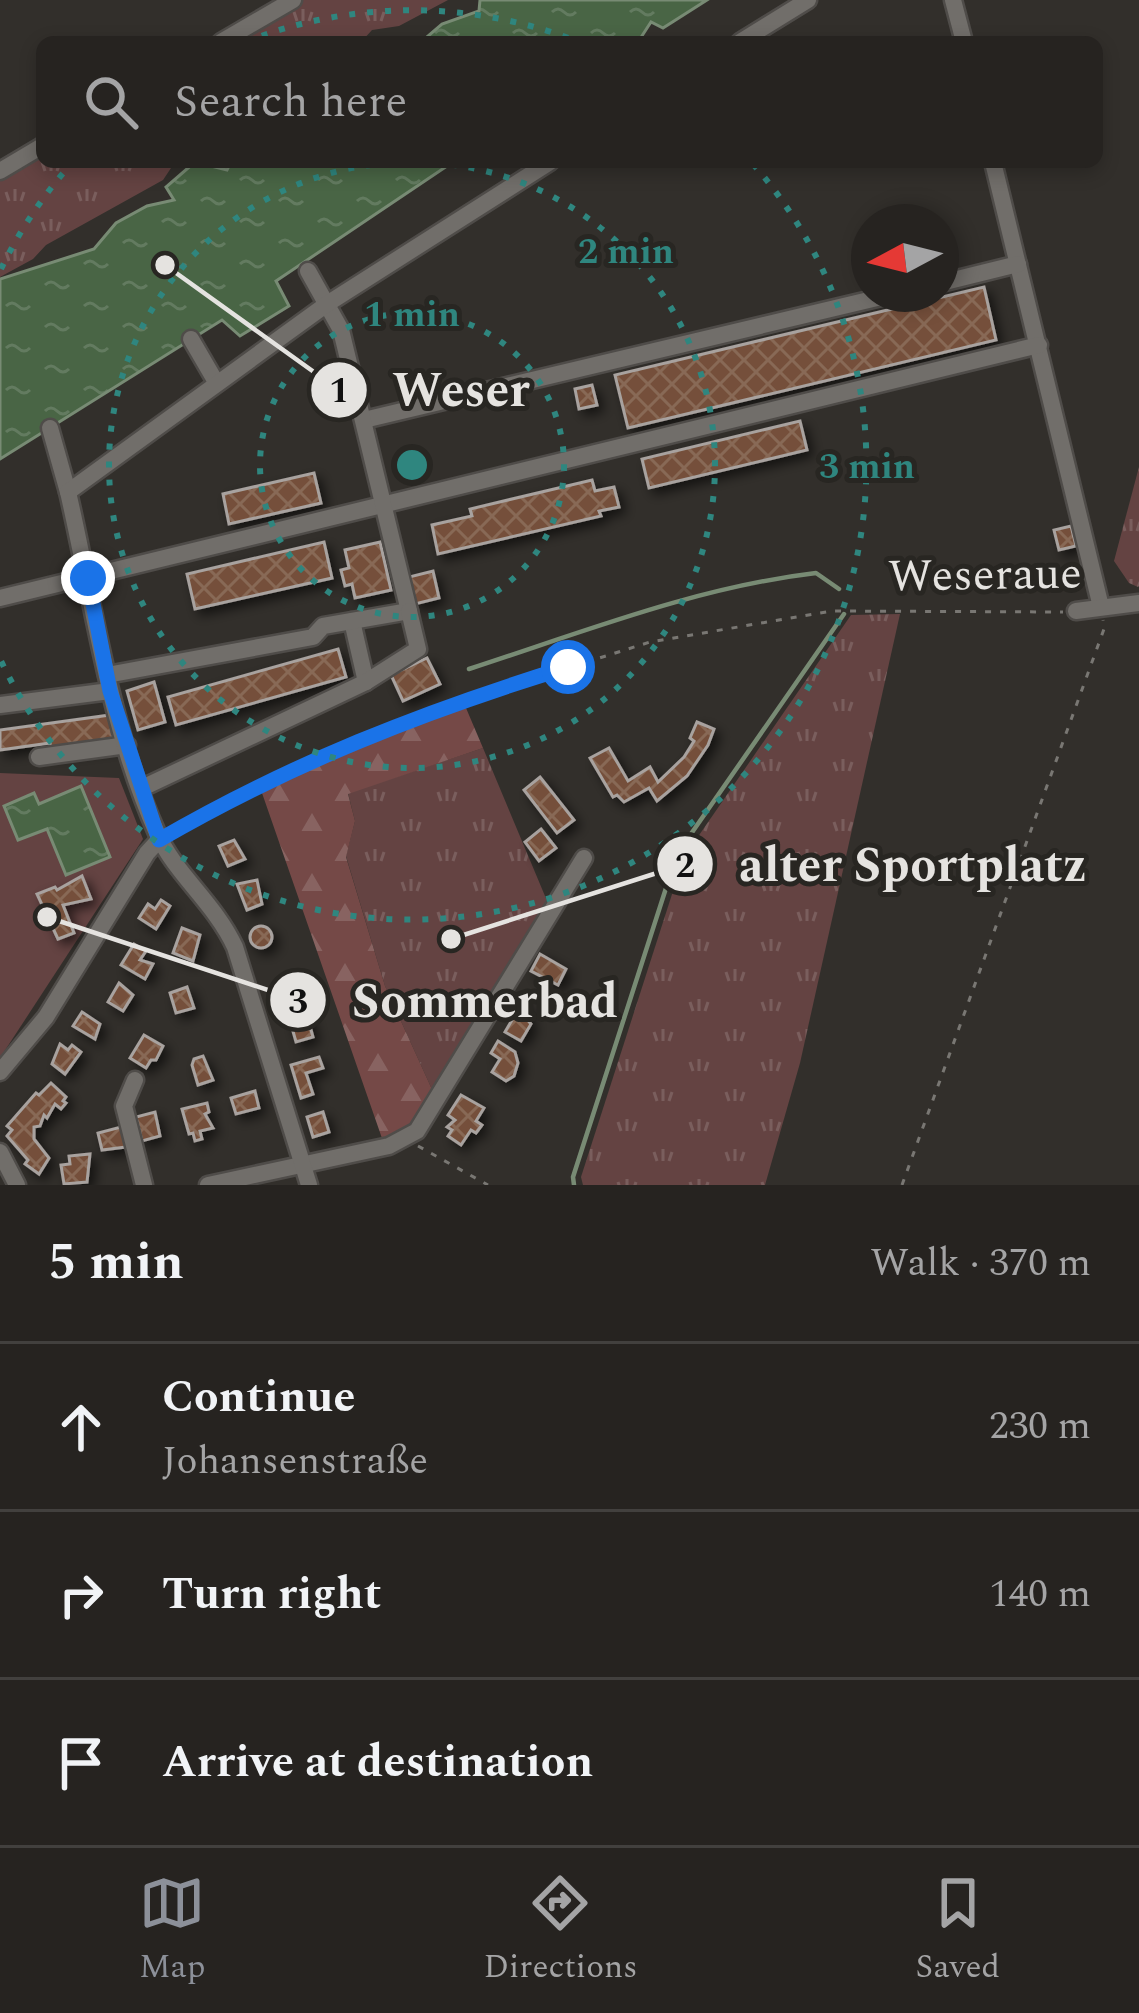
<!DOCTYPE html>
<meta charset="utf-8">
<style>
body{margin:0;font-family:Spectral,serif;background:#322f2d;color:#f1f3f6}
.compass{position:absolute;left:851px;top:204px;width:108px;height:108px;border-radius:50%;background:#262320;box-shadow:0 6px 18px #0003;rotate:263deg}
.stop{position:absolute;width:36px;height:36px;margin:-27px;border:9px solid #1a73e8;border-radius:50%;background:#fff}
.stop.end{background:#1a73e8;border-color:#fff;box-shadow:0 3px 12px #0008}
.list{margin:0;padding:0;list-style:none}
h2{display:flex;justify-content:space-between;align-items:center;height:156px;margin:0;padding:0 48px;font-size:51px}
h2 small{font-size:39px;font-weight:400;color:#a4a4a5}
.list li{display:grid;grid-template-columns:78px 1fr auto;gap:36px;align-items:center;box-sizing:border-box;height:168px;padding:0 48px;border-top:3px solid #42403e}
.list b{display:block;font-size:45px;white-space:nowrap}
.list p{margin:0;font-size:39px;white-space:nowrap;color:#a4a4a5}
.list em{font-size:39px;font-style:normal;color:#a4a4a5}
.icon{flex:none;width:66px;height:66px;fill:none;stroke:currentColor;stroke-width:2;stroke-linecap:round;stroke-linejoin:round}
.map{position:relative;flex:none;width:1139px;height:1185px;overflow:hidden}
.search{position:absolute;background:#262320;box-shadow:0 6px 18px #0003;left:36px;right:36px;top:36px;height:132px;display:flex;align-items:center;gap:30px;box-sizing:border-box;padding:0 42px;border-radius:18px;color:#a4a4a5;font-size:45px}
.sheet{height:660px;background:#262320}
nav{display:flex;justify-content:space-around;align-items:center;box-sizing:border-box;height:168px;border-top:3px solid #42403e;background:#262320;font-size:33px;color:#a4a4a5}
nav a{display:grid;justify-items:center;gap:6px}
nav .on{color:#8c9099}
.map>svg:first-child{display:block}
</style>
<div class="map">
<svg width="1139" height="1185" viewBox="0 0 1139 1185">
<defs>
<pattern id="grass-tufts" width="24" height="20" patternUnits="userSpaceOnUse" patternTransform="scale(3)"><rect width="24" height="20" fill="#644342"/><path d="M3 7l-1-3M5 7V3M7 7l1-3M15 17l-1-3M17 17v-4M19 17l1-3" fill="none" stroke="#7a5e5d"/></pattern>
<pattern id="forest-firs" width="22" height="20" patternUnits="userSpaceOnUse" patternTransform="scale(3)"><rect width="22" height="20" fill="#754947"/><path d="M5 1l3.5 6h-7zM16 11l3.5 6h-7z" fill="#886361"/></pattern>
<pattern id="water-ripples" width="26" height="14" patternUnits="userSpaceOnUse" patternTransform="scale(3)"><rect width="26" height="14" fill="#496545"/><path d="M2 4q2-2 4 0t4 0M15 11q2-2 4 0t4 0" fill="none" stroke="#637b60"/></pattern>
<pattern id="building-cross-hatch" width="8" height="8" patternUnits="userSpaceOnUse" patternTransform="scale(3)"><rect width="8" height="8" fill="#75503a"/><path d="M0 0l8 8M0 8l8-8" fill="none" stroke="#886956"/></pattern>
<filter id="shadow"><feDropShadow dx="5.5" dy="5.5" stdDeviation="6" flood-color="#0009"/></filter>
</defs>
<rect width="100%" height="100%" fill="#322f2b"/>
<g fill="url(#grass-tufts)">
<path d="M302 0H448L399 26 372 30 361 42H230Z"/>
<path d="M42 152V162H175L163 180 46 245 33 259 0 277V176Z"/>
<path d="M1139 467V586L1138 587 1129 583 1114 561Z"/>
<path d="M900 614 800 1063 765 1185H583L581 1177 684 857 851 615Z"/>
<path d="M483 748 550 908 435 1096 385 986 346 856 355 821 348 793Z"/>
</g>
<path fill="url(#forest-firs)" d="M466 708 483 748 348 794 355 821 346 857 385 986 435 1096 413 1133 384 1144 262 793 339 749Z"/>
<path fill="#644342" d="M0 773 119 778 143 839 0 1058Z"/>
<g fill="url(#water-ripples)" stroke="#788b74" stroke-width="3">
<path d="M480 0H707L663 28 651 22 638 42H421L442 24 479 11Z"/>
<path d="M195 162 227 170 231 162H453L276 281 289 306 240 336 222 320 0 459V279L94 249 116 223 147 206 174 200 166 187Z"/>
<path d="M81 786 110 857 66 875 47 829 18 840 4 806 34 793 39 804Z"/>
</g>
<g fill="none" stroke-linecap="round" stroke-linejoin="round">
<g stroke="#788b74" stroke-width="4.5">
<path d="M469 669C583 632 697 587 816 573L839 589"/>
<path d="M574 1185 573 1177 677 854 844 614"/>
</g>
</g>
<g fill="url(#building-cross-hatch)" stroke="#a8a29f" stroke-width="3" filter="url(#shadow)">
<path d="M984 287 996 340 628 428 615 375Z"/>
<path d="M592 385 597 405 579 409 575 389Z"/>
<path d="M800 421 807 450 649 488 642 459Z"/>
<path d="M314 473 321 503 229 524 223 494Z"/>
<path d="M592 480 595 491 614 487 619 507 599 511 601 516 438 554 432 525 472 516 470 509Z"/>
<path d="M1071 526 1076 546 1059 550 1054 530Z"/>
<path d="M324 542 332 578 195 609 187 574Z"/>
<path d="M380 542 391 590 355 598 352 584 345 586 341 570 349 568 345 550Z"/>
<path d="M433 571 439 598 415 604 409 577Z"/>
<path d="M338 649 346 677 176 725 168 697Z"/>
<path d="M427 658 440 684 403 701 391 675Z"/>
<path d="M154 682 165 722 138 730 127 691Z"/>
<path d="M110 715 114 743 51 751 50 743 0 750V730Z"/>
<path d="M697 722 714 729 708 745 687 776 657 801 649 788 624 802 617 795 613 797 590 758 609 748 628 781 650 767 658 782 684 757 694 741 690 738Z"/>
<path d="M540 777 574 820 557 833 524 790Z"/>
<path d="M541 829 556 848 539 861 525 842Z"/>
<path d="M234 840 245 859 228 866 219 846Z"/>
<path d="M82 876 91 899 63 905 74 933 58 939 37 894 55 887 57 890Z"/>
<path d="M257 880 262 904 247 910 237 884Z"/>
<path d="M161 900 170 906 156 929 139 918 148 904 155 909Z"/>
<circle cx="261" cy="937" r="11"/>
<path d="M182 928 200 935 193 961 173 953Z"/>
<path d="M134 944 146 951 140 960 153 964 145 979 121 965Z"/>
<path d="M540 954 566 969 558 985 531 971Z"/>
<path d="M119 983 133 995 123 1011 108 1002Z"/>
<path d="M187 987 194 1008 176 1013 170 993Z"/>
<path d="M522 1003 529 1007 524 1016 531 1024 521 1041 505 1032Z"/>
<path d="M82 1012 100 1024 95 1039 73 1026Z"/>
<path d="M306 1012 313 1037 296 1042 289 1017Z"/>
<path d="M144 1035 163 1046 156 1060H151L146 1068 130 1058Z"/>
<path d="M498 1041 515 1052 518 1063 514 1076 506 1081 492 1072 500 1059 491 1053Z"/>
<path d="M60 1044 68 1050 72 1045 81 1052 65 1074 52 1064Z"/>
<path d="M203 1056 213 1080 198 1085 192 1065 194 1059Z"/>
<path d="M319 1057 323 1068 306 1073 313 1094 301 1098 291 1065Z"/>
<path d="M51 1083 66 1097 63 1101 66 1103 61 1109 55 1104 47 1118 44 1115 40 1126 34 1127V1139L49 1158 39 1174 25 1164 28 1160 7 1136 12 1130 7 1126 36 1093 39 1095Z"/>
<path d="M255 1091 259 1108 236 1114 231 1098Z"/>
<path d="M461 1095 484 1108 476 1121 482 1125 476 1133 471 1130 461 1145 448 1136 452 1130 447 1127 455 1120 448 1115Z"/>
<path d="M207 1103 209 1112 205 1114 213 1128 200 1131 202 1139 195 1141 193 1133 189 1134 182 1109Z"/>
<path d="M155 1112 160 1136 142 1141 136 1117Z"/>
<path d="M323 1112 329 1132 313 1137 307 1117Z"/>
<path d="M121 1127 126 1147 102 1150 98 1133Z"/>
<path d="M90 1154 87 1182 64 1184 61 1165 70 1164 69 1156Z"/>
</g>
<g fill="none" stroke-linecap="round" stroke-linejoin="round">
<g stroke="#4f4c49" stroke-width="21">
<g id="minor">
<path d="M953 0 964 42"/>
<path d="M221 42 293 0"/>
<path d="M740 42 808 0"/>
<path d="M993 162 1101 607"/>
<path d="M0 171 42 146"/>
<path d="M941 283 1018 264"/>
<path d="M191 339 216 382"/>
<path d="M364 420 894 294"/>
<path d="M50 428 68 492"/>
<path d="M0 598 1039 345"/>
<path d="M1076 611 1139 603"/>
<path d="M352 621 366 682"/>
<path d="M107 675 313 637 323 626 409 611 341 330 308 271"/>
<path d="M0 705 110 691"/>
<path d="M39 757 127 745"/>
<path d="M140 789 366 682 418 649 409 611"/>
<path d="M0 1072 46 1017 147 853 159 840"/>
<path d="M135 1080 124 1106 144 1185"/>
<path d="M0 1152 17 1185"/>
<path d="M208 1185 389 1146 417 1131 584 858"/>
<path d="M309 1185 235 947C214 902 175 874 157 833 109 726 94 605 68 492L327 304 550 162"/>
</g>
</g>
<g stroke="#797773" stroke-width="3" stroke-dasharray="6 9" stroke-linecap="butt">
<path d="M171 833 232 797 410 718 650 642 832 611 1063 612"/>
<path d="M418 1146 488 1185"/>
<path d="M902 1185 1104 629 1103 620"/>
</g>
<use href="#minor" stroke="#716e6a" stroke-width="16"/>
</g>
<g fill="none" stroke-linecap="round" stroke-linejoin="round">
<path stroke="#1a73e8" stroke-width="15" d="M88 578 110 691 159 840C292 763 422 712 568 667"/>
</g>
<g fill="none" stroke="#2f867f" stroke-width="6" stroke-dasharray="6 12">
<circle cx="412" cy="465" r="152"/>
<path d="M415 162A303 303 0 1 1 409 162"/>
<path d="M1 269A455 455 0 0 1 71 164M245 42A455 455 0 0 1 579 42M753 164A455 455 0 1 1 1 661"/>
</g>
<g text-anchor="middle" stroke-width="10" stroke-linejoin="round" paint-order="stroke">
<g font-size="45" fill="#e5e3e0" stroke="#282622">
<text transform="translate(985 573) rotate(-1)" y="16">Weseraue</text>
</g>
</g>
<circle cx="412" cy="465" r="18" fill="#2f867f" stroke="#282622" stroke-width="6"/>
<g font-size="36" text-anchor="middle" font-weight="bold" fill="#2f867f" stroke="#282622" stroke-width="10" stroke-linejoin="round" paint-order="stroke">
<text x="626" y="263">2 min</text>
<text x="412" y="326">1 min</text>
<text x="867" y="478">3 min</text>
</g>
<path fill="none" stroke="#e5e3e0" stroke-width="4.5" d="M165 265L339 390M451 939L685 864M47 917L298 1000"/>
<g fill="#e5e3e0" stroke="#282622" stroke-width="4.5">
<circle cx="165" cy="265" r="12"/>
<circle cx="451" cy="939" r="12"/>
<circle cx="47" cy="917" r="12"/>
<circle cx="339" cy="390" r="30"/>
<circle cx="685" cy="864" r="30"/>
<circle cx="298" cy="1000" r="30"/>
</g>
<g font-size="36" text-anchor="middle" font-weight="bold" fill="#111">
<text x="339" y="402">1</text>
<text x="685" y="877">2</text>
<text x="298" y="1013">3</text>
</g>
<g font-size="48" text-anchor="middle" font-weight="bold" fill="#e5e3e0" stroke="#282622" stroke-width="10" stroke-linejoin="round" paint-order="stroke">
<text x="461" y="406">Weser</text>
<text x="913" y="881">alter Sportplatz</text>
<text x="485" y="1017">Sommerbad</text>
</g>
</svg>
<svg class="compass" viewBox="-18 -18 36 36"><path d="M0-13l5 13h-10z" fill="#e53935"/><path d="M0 13l5-13h-10z" fill="#a4a4a5"/></svg>
<div class="stop" style="left:568px;top:667px"></div>
<div class="stop end" style="left:88px;top:578px"></div>
<div class="search"><svg class="icon" aria-label="search" viewBox="0 0 24 24"><circle cx="10" cy="10" r="6"/><path d="M15 15l6 6"/></svg>Search here</div>
</div>
<section class="sheet">
<h2>5 min<small>Walk · 370 m</small></h2>
<ul class="list">
<li><svg class="icon" aria-label="ahead" viewBox="0 0 24 24"><path d="M12 20V5M6 11l6-6 6 6"/></svg><div><b>Continue</b><p>Johansenstraße</p></div><em>230 m</em></li>
<li><svg class="icon" aria-label="right" viewBox="0 0 24 24"><path d="M7 20v-9h11M14 6l5 5-5 5"/></svg><div><b>Turn right</b></div><em>140 m</em></li>
<li><svg class="icon" aria-label="arrive" viewBox="0 0 24 24"><path d="M6 21V4h12l-3 4 3 4H6"/></svg><div><b>Arrive at destination</b></div></li>
</ul>
</section>
<nav>
<a class="on"><svg class="icon" aria-label="map" viewBox="0 0 24 24"><path d="M3 6l6-2 6 2 6-2v14l-6 2-6-2-6 2zM9 4v14M15 6v14"/></svg>Map</a>
<a><svg class="icon" aria-label="directions" viewBox="0 0 24 24"><path d="M12 3l9 9-9 9-9-9zM9 14v-3h6M13 9l2 2-2 2"/></svg>Directions</a>
<a><svg class="icon" aria-label="saved" viewBox="0 0 24 24"><path d="M7 4h10v16l-5-4-5 4z"/></svg>Saved</a>
</nav>
